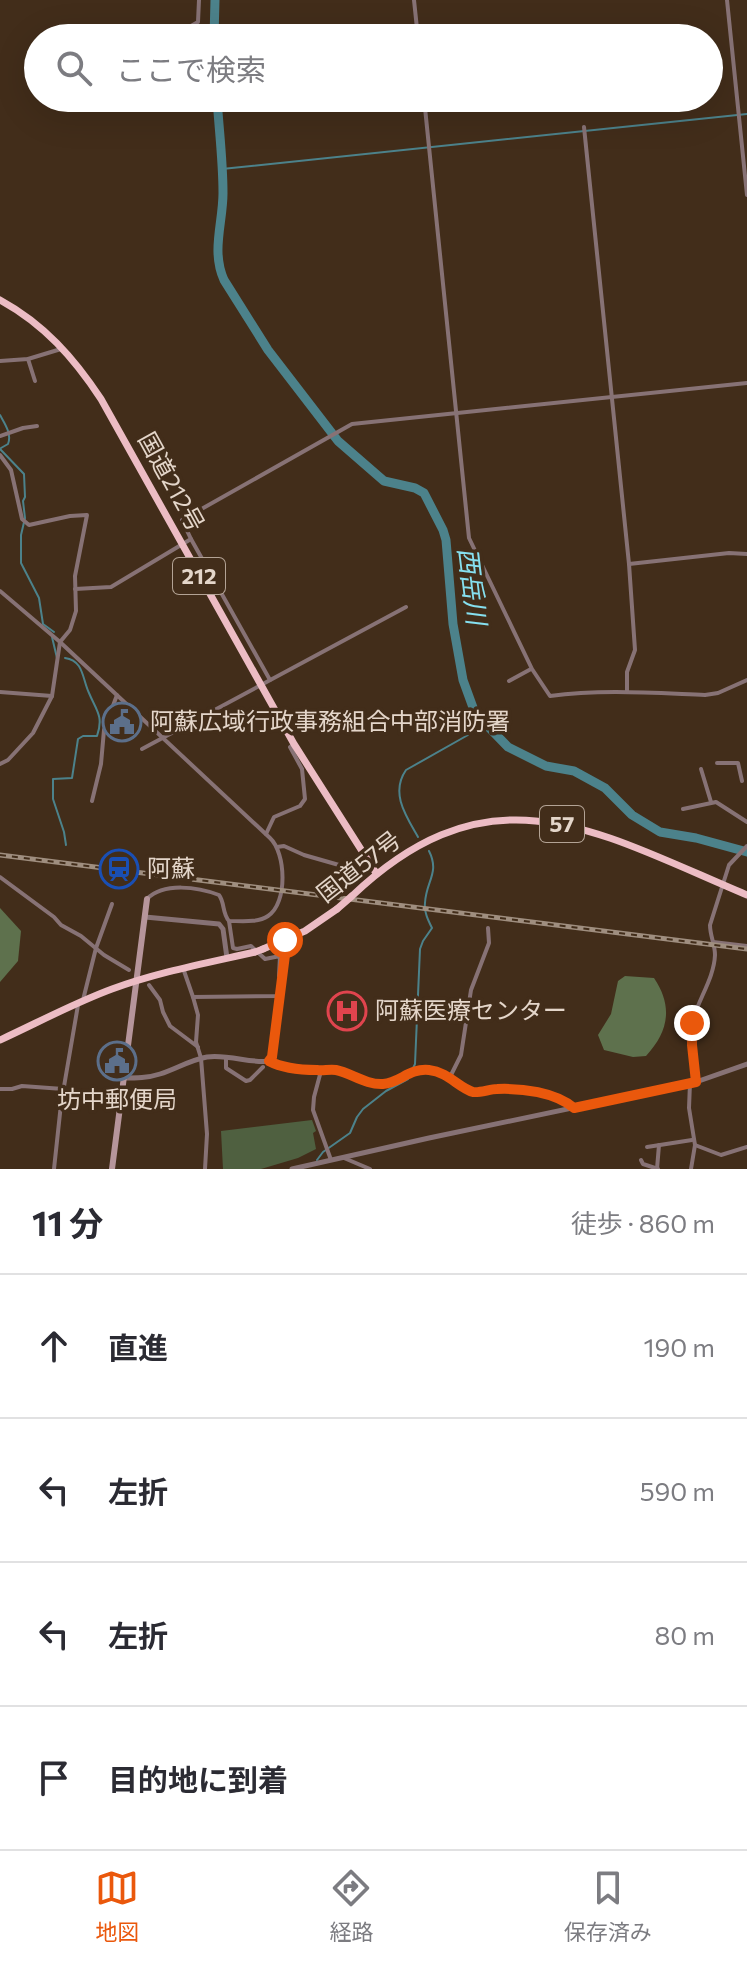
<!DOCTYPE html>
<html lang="ja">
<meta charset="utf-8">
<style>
body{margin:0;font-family:Commissioner,"Noto Sans JP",sans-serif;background:#f2f2f3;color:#2b2b33}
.stop{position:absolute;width:24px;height:24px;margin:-18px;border:6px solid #ea580c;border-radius:50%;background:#fff}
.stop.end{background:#ea580c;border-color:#fff;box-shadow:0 2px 8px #0008}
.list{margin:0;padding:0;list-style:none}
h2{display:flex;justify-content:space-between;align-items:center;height:104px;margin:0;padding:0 32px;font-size:34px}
h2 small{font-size:26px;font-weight:400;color:#7c7c81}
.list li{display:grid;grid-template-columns:52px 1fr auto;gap:24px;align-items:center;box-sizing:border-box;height:144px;padding:0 32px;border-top:2px solid #e1e1e2}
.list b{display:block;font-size:30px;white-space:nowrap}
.list em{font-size:26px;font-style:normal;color:#7c7c81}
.icon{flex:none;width:44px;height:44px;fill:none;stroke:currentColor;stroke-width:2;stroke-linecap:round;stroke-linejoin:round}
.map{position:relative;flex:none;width:747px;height:1169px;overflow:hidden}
.search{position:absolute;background:#fff;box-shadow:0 8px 32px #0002;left:24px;right:24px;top:24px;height:88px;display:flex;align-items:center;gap:20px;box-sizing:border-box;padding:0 28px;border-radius:44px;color:#7c7c81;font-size:30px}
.sheet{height:680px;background:#fff}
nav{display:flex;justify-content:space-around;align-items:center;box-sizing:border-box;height:112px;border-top:2px solid #e1e1e2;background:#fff;font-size:22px;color:#7c7c81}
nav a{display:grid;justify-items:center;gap:4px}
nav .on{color:#ea580c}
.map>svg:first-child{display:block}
</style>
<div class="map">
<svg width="747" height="1169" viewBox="0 0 747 1169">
<rect width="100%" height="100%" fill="#422d1a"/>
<path fill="#4f6040" d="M312 1120 316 1131 313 1133 316 1149 298 1158 261 1169H223L221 1131Z"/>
<g fill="#5e714d">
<path d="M0 908 21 931 18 961 0 982Z"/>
<path d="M625 976 654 978C673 1006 669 1031 646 1056L633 1057 604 1050 598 1035 611 1014 618 981Z"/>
</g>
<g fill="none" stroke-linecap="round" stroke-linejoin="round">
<g stroke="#4c828b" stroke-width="2">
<path d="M222 169 747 114"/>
<path d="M0 415C5 424 12 434 8 444L1 448"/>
<path d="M0 449 24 474 25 497 23 501 25 518 21 535V563L39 598 43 624 54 632"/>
<path d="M52 637 57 658"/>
<path d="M65 658C84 661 82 678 89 693 96 710 104 716 97 736H83L78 739 72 778 53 779V799L64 832 66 845"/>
<path d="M418 837C406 816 390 793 406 770L468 735 471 731 478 717"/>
<path d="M317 1160 323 1152 350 1133 357 1117 363 1109 386 1091 408 1079 415 1064 420 949 423 941 432 928C428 920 424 912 425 903 426 881 440 873 429 851"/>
</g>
<g stroke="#4c828b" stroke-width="9">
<path d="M214 38 215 0"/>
<path d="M217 98C219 130 223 161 223 193 223 223 211 251 224 280L268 350 338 441 384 481 415 488 424 493 443 530 446 540 453 624 463 680 475 713 508 747 546 766 574 771 605 788 632 815 660 832 696 838 747 852"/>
</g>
<g stroke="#877275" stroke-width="4">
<path d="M414 0 418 38"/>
<path d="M727 0 747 195"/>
<path d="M170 38 198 22 199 0"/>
<path d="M424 98 469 538 532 669 550 696C601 689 654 693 705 695L718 693 747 680"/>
<path d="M584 127 629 564 635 650 627 672V692"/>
<path d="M28 359 35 381"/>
<path d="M0 361 28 359 61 349"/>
<path d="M0 436 23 428 37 426"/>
<path d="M0 455 11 470 22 519 29 525 70 516 87 515 75 576 76 611 70 630 60 642 52 696 33 733 8 760 0 764"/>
<path d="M191 539 270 680"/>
<path d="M629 564 729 553 747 554"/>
<path d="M75 589 111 587 191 539 182 520 352 424 747 383"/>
<path d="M0 591 60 642 270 838C286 853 288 903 268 916 258 923 241 921 229 921 222 913 225 903 219 895 198 887 164 882 147 899"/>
<path d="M509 681 531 669"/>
<path d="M0 692 52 696"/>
<path d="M142 749 406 607"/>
<path d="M717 763H738L742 781"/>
<path d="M701 769 711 802"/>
<path d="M92 801 101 764 104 730 117 695"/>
<path d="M683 809 716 802 747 822"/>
<path d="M266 834 274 817 300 806 305 799 302 769 290 747 294 744"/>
<path d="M277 847 284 846 304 855 346 867"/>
<path d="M0 877 54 917 61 925 81 936 104 955 129 970"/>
<path d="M229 921 233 948 237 949 251 946 265 959 280 956 279 976 283 978"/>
<path d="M713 942 747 946"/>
<path d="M183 968 193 997 198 1015 196 1042 201 1058 207 1134 205 1169"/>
<path d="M149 985 160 1000 163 1012 170 1026 198 1047"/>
<path d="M193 997 280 996 286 947 285 940"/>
<path d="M83 1000 96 948 112 904"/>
<path d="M226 1057V1068L246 1081 250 1080 263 1067"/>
<path d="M269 1061C282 1068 302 1070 317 1070 323 1071 329 1069 336 1070 351 1073 366 1085 383 1084 400 1083 409 1068 429 1070 448 1073 460 1089 473 1092 480 1093 490 1089 498 1089 522 1088 555 1092 574 1108"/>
<path d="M321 1071 314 1097 313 1110 331 1160"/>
<path d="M450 1077 461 1055 471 990 489 943 488 928"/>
<path d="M696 1082C694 1062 688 1039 693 1020 699 998 714 978 715 955 715 944 710 936 710 925L729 865 747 846"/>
<path d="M690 1083 689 1108 695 1145 691 1169"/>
<path d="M0 1089H12L22 1086 63 1089"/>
<path d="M695 1145 721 1155 747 1147"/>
<path d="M647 1147 692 1140"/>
<path d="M344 1158 370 1169"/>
<path d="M641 1160 643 1164 658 1169"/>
<path d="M54 1169 61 1104 78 1005"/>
<path d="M657 1169 659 1145"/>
</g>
<g stroke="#877275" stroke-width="5">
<path d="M145 917 219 924 223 929 227 958"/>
<path d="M123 1078C136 1078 148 1078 160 1074 176 1069 190 1060 207 1057 228 1054 253 1064 269 1061L272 1057 280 996"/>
<path d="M292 1169 429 1138 696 1082 747 1064"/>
</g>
<path stroke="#b6959b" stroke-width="6" d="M112 1169 147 899"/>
<g stroke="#ecbcc4" stroke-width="7">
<path d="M0 300C44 324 74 358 101 399L294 744 376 873"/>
<path d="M352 896C492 763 597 832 747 895"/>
<path d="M263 949 305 931 337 909"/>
<path d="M0 1040C37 1023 74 1003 112 989 158 972 207 963 255 952"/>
</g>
<g stroke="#9f8e7f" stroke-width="5">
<path id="rail" d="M0 855 747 949"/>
</g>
<use href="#rail" stroke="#422d1a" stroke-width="2" stroke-dasharray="6" stroke-linecap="butt"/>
<g stroke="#ecbcc4" stroke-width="7">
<path d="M337 909 352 896"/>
<path d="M255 952 263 949"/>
</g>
</g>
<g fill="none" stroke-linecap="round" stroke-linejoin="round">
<path stroke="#ea580c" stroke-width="10" d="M285 940 286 947 272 1057 269 1061C282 1068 302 1070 317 1070 323 1071 329 1069 336 1070 351 1073 366 1085 383 1084 400 1083 409 1068 429 1070 448 1072 459 1088 473 1092 480 1093 490 1089 497 1089 522 1088 555 1092 574 1108L696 1082 692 1045V1023"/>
</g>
<defs>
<g id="civic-ring" transform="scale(2)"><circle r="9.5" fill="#422d1a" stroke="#5c6f8a" stroke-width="1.5"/><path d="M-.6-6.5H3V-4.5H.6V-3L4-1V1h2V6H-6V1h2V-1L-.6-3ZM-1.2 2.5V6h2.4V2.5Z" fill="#5c6f8a"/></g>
<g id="station-ring" transform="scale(2)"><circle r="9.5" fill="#422d1a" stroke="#1a4fb4" stroke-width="1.5"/><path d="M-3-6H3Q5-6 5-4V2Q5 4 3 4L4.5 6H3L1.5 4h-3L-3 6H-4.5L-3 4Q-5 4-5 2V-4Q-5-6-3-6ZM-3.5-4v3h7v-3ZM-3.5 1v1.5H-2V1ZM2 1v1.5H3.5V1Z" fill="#1a4fb4"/></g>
<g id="hospital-ring" transform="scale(2)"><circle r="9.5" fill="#422d1a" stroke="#e0444e" stroke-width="1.5"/><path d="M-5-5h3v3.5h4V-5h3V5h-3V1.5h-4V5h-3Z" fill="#e0444e"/></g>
</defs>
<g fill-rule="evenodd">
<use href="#civic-ring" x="122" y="722"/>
<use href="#station-ring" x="119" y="869"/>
<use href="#hospital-ring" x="347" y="1011"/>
<use href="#civic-ring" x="117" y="1061"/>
</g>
<g text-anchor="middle" stroke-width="7" stroke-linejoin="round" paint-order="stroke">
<g fill="#422d1a" stroke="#b3a395" stroke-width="2">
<rect x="173" y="558" width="52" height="36" rx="6"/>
<rect x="540" y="806" width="44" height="36" rx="6"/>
</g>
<g font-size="22" font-weight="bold" fill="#e4d6ca">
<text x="199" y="584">212</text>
<text x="562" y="832">57</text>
</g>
<g font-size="24" fill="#e4d6ca" stroke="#422d1a">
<text transform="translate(171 482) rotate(61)" y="8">国道212号</text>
<text transform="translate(359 867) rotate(-38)" y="8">国道57号</text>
</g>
<g font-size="24" fill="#e4d6ca" stroke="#422d1a" text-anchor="start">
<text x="150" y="730">阿蘇広域行政事務組合中部消防署</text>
<text x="147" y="877">阿蘇</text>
<text x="375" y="1019">阿蘇医療センター</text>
<text x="117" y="1108" text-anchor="middle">坊中郵便局</text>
</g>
<g font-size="26" font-style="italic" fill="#86e0f0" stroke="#422d1a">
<text transform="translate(472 586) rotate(83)" y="9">西岳川</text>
</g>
</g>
</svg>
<div class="stop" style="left:285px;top:940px"></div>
<div class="stop end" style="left:692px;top:1023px"></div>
<div class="search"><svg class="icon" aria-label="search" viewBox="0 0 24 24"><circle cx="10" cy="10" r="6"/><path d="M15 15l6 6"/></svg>ここで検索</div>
</div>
<section class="sheet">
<h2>11 分<small>徒歩 · 860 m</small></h2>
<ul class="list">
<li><svg class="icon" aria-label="ahead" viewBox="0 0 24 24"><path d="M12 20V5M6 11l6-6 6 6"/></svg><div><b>直進</b></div><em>190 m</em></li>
<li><svg class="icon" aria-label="left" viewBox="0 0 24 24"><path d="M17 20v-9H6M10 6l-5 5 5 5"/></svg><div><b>左折</b></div><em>590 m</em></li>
<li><svg class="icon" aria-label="left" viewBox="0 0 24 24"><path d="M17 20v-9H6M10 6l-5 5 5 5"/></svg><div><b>左折</b></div><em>80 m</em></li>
<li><svg class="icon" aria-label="arrive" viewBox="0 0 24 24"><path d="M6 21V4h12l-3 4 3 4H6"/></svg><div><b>目的地に到着</b></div></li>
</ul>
</section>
<nav>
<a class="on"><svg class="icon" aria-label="map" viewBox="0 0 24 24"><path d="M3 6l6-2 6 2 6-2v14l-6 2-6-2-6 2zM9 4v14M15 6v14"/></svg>地図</a>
<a><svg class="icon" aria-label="directions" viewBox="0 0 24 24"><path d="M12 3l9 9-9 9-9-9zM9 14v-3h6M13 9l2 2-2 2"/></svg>経路</a>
<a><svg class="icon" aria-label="saved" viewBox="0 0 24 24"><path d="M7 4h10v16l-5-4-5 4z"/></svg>保存済み</a>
</nav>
